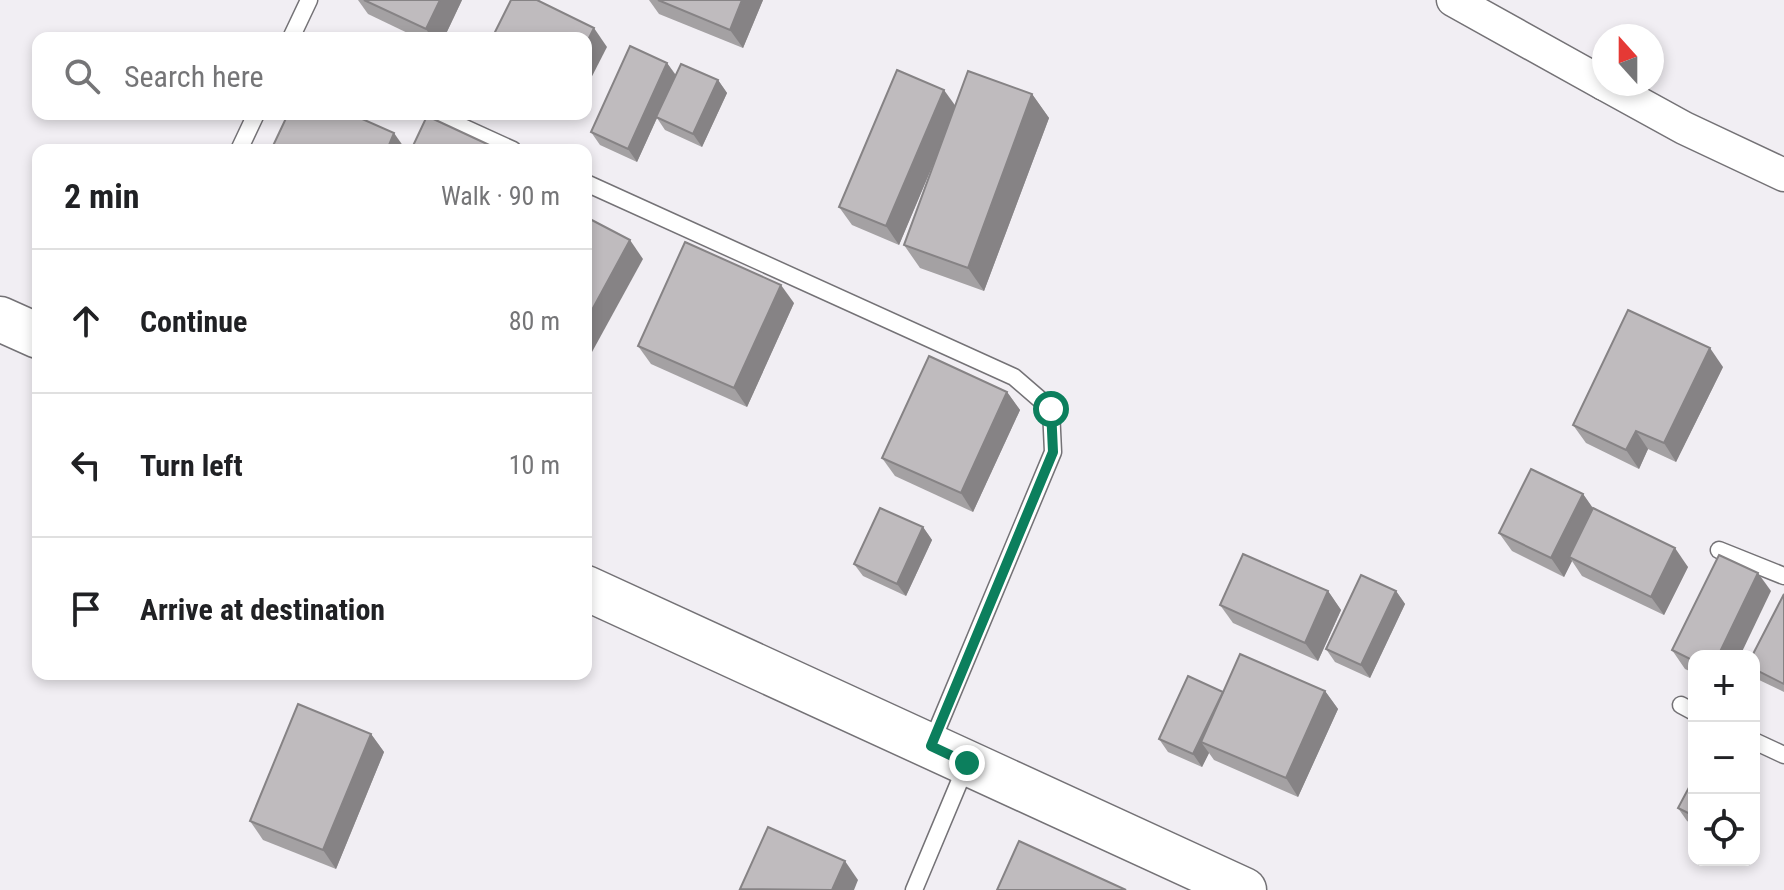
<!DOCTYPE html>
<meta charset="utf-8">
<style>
body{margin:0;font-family:"Roboto Condensed",sans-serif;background:#f2f2f2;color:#202124}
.controls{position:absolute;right:24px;bottom:24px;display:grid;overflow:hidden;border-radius:16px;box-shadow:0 4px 12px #0003}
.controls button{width:72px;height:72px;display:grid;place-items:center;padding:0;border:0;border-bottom:2px solid #e0e0e0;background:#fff;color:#202124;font:40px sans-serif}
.compass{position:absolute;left:1592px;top:24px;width:72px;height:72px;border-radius:50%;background:#fff;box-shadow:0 4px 12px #0003;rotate:339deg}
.stop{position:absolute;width:24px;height:24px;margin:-18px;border:6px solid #0c7f5d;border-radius:50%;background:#fff}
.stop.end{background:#0c7f5d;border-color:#fff;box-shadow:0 2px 8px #0008}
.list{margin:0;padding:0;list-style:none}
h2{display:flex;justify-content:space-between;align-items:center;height:104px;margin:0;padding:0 32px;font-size:34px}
h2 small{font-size:26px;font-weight:400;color:#757577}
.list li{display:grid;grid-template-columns:52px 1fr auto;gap:24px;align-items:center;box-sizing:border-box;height:144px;padding:0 32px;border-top:2px solid #e0e0e0}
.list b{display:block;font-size:30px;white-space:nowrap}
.list em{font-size:26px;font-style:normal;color:#757577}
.icon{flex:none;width:44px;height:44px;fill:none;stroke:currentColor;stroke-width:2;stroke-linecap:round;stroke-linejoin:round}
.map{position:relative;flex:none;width:1784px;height:890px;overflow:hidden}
.search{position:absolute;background:#fff;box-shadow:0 4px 12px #0003;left:32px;top:32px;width:560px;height:88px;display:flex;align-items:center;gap:20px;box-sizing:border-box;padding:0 28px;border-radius:16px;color:#757577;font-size:30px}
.panel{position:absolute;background:#fff;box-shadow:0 4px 12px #0003;left:32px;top:144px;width:560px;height:536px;border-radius:16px}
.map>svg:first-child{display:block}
</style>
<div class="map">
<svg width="1784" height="890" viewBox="0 0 1784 890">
<rect width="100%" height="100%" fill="#f1eef3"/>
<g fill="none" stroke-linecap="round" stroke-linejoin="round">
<g stroke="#747276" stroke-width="19">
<g id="lane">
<path d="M291 38 309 0"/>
<path d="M434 114 513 150"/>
<path d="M239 150 256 114"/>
<path d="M586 183 1014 377 1051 409 1053 452 931 744"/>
<path d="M1719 550 1784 576"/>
<path d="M1681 705 1694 712"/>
<path d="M1754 741 1784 755"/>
<path d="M914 890 966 766"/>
</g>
</g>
<g stroke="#747276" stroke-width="35">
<g id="street">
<path d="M1453 0 1604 84"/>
<path d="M1604 84 1684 128 1784 175"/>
</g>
</g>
<g stroke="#747276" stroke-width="47">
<g id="secondary">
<path d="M0 319 38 336"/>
<path d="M586 588 1244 890"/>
</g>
</g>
<use href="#lane" stroke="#fff" stroke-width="16"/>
<use href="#street" stroke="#fff" stroke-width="32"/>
<use href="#secondary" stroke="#fff" stroke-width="44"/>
</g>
<g fill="#a4a1a3">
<path d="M358 0H462L444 38H418L368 14Z"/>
<path d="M649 0H763L743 48 659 14Z"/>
<path d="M667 63 676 75 718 80 727 93 702 147 665 130 657 118 637 162 600 145 591 132Z"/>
<path d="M1032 94 1049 118 984 291 920 268 904 245 939 150 899 245 852 225 839 207 955 106Z"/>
<path d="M794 303 747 407 651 364 638 346Z"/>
<path d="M1723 367 1676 462 1648 449 1639 469 1586 443 1573 425Z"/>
<path d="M1007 392 1020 410 973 512 895 476 882 458Z"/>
<path d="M1583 494 1593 508 1688 567 1664 615 1582 576 1572 561 1564 577 1512 551 1499 533Z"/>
<path d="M923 527 932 540 906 596 863 576 854 564Z"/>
<path d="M1328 591 1341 610 1318 661 1233 623 1220 605Z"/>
<path d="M1396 591 1405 604 1370 678 1335 662 1326 649Z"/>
<path d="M1771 591 1694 656V673L1685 669 1672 650Z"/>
<path d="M1784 594V692L1757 679 1754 675V656Z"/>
<path d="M1325 691 1338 709 1298 797 1214 760 1209 753 1202 767 1168 752 1159 739 1223 692Z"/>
<path d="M371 734 384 752 336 869 263 840 250 821Z"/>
<path d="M1694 778V825L1687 821 1678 808Z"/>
</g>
<g fill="#868385">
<path d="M440 0H462L444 38H432L426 29Z"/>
<path d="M742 0H763L743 48 730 30Z"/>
<path d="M594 28 607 47 586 88V44Z"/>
<path d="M667 63 676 76 637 162 628 149Z"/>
<path d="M718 80 727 93 702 147 693 134Z"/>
<path d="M944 90 957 108 899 245 886 226Z"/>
<path d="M1032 94 1049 118 984 291 968 268Z"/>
<path d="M394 133 406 150H387Z"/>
<path d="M630 240 643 259 592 352 586 343V321Z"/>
<path d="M781 285 794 303 747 407 734 388Z"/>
<path d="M1710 348 1723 367 1676 462 1664 443Z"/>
<path d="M1007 392 1020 410 973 512 961 493Z"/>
<path d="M1636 431 1648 449 1639 469 1626 450Z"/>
<path d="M1583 494 1596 513 1569 557 1572 561 1564 577 1551 558Z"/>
<path d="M923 527 932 540 906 596 897 584Z"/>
<path d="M1675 548 1688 567 1664 615 1651 597Z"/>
<path d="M1758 573 1771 591 1740 656H1718Z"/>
<path d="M1328 591 1341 610 1318 661 1305 643Z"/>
<path d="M1396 591 1405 604 1370 678 1361 665Z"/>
<path d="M1325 691 1338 709 1298 797 1286 778Z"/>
<path d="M1223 692 1201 742 1209 753 1202 767 1193 754Z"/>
<path d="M371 734 384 752 336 869 323 850Z"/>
<path d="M845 861 858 880 854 890H832Z"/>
</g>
<g fill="#bfbbbe" stroke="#868385" stroke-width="2">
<path d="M364 0H440L426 29Z"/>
<path d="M511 0H537L594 28 586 44V38H492Z"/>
<path d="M658 0H742L730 30Z"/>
<path d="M630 46 667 63 628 149 591 132Z"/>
<path d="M681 64 718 80 693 134 656 117Z"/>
<path d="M897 70 944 90 886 226 839 207Z"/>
<path d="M968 71 1032 94 968 268 904 245Z"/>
<path d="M288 114H351L394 133 387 150H271Z"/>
<path d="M427 116 500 150H411Z"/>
<path d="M586 217 630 240 586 321Z"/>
<path d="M685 242 781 285 734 388 638 346Z"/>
<path d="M1628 310 1710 348 1664 443 1636 431 1626 450 1573 425Z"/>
<path d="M929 356 1007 392 961 493 882 458Z"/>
<path d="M1531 469 1583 494 1551 558 1499 533Z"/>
<path d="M880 508 923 527 897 584 854 564Z"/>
<path d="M1593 508 1675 548 1651 597 1569 557Z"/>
<path d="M1243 554 1328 591 1305 643 1220 605Z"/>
<path d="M1719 555 1758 573 1718 656H1694V661L1672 650Z"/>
<path d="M1361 575 1396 591 1361 665 1326 649Z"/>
<path d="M1784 594V684L1754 669V656H1752Z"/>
<path d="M1240 654 1325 691 1286 778 1201 742Z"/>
<path d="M1188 676 1223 692 1193 754 1159 739Z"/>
<path d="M298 704 371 734 323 850 250 821Z"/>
<path d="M1694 778V816L1678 808Z"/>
<path d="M768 827 845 861 832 890 740 889Z"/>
<path d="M1019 841 1126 890H997Z"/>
</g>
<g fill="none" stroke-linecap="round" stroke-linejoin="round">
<path stroke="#0c7f5d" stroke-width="10" d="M967 763 931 746 1053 452 1051 409"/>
</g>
</svg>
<div class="controls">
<button>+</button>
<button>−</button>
<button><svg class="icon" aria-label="locate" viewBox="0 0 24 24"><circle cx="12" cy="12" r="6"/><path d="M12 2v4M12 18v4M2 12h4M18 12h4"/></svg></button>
</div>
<svg class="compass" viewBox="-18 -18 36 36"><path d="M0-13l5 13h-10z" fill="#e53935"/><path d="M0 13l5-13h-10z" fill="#757577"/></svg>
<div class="stop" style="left:1051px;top:409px"></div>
<div class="stop end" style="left:967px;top:763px"></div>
<div class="search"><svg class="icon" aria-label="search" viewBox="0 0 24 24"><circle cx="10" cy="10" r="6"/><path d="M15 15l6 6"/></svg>Search here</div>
<section class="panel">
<h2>2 min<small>Walk · 90 m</small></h2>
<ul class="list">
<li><svg class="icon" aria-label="ahead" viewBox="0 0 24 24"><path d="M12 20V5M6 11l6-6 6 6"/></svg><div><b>Continue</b></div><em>80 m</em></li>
<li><svg class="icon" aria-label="left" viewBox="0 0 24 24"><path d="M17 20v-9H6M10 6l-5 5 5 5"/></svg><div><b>Turn left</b></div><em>10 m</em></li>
<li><svg class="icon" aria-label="arrive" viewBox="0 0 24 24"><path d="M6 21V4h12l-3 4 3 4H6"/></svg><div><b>Arrive at destination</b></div></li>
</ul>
</section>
</div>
